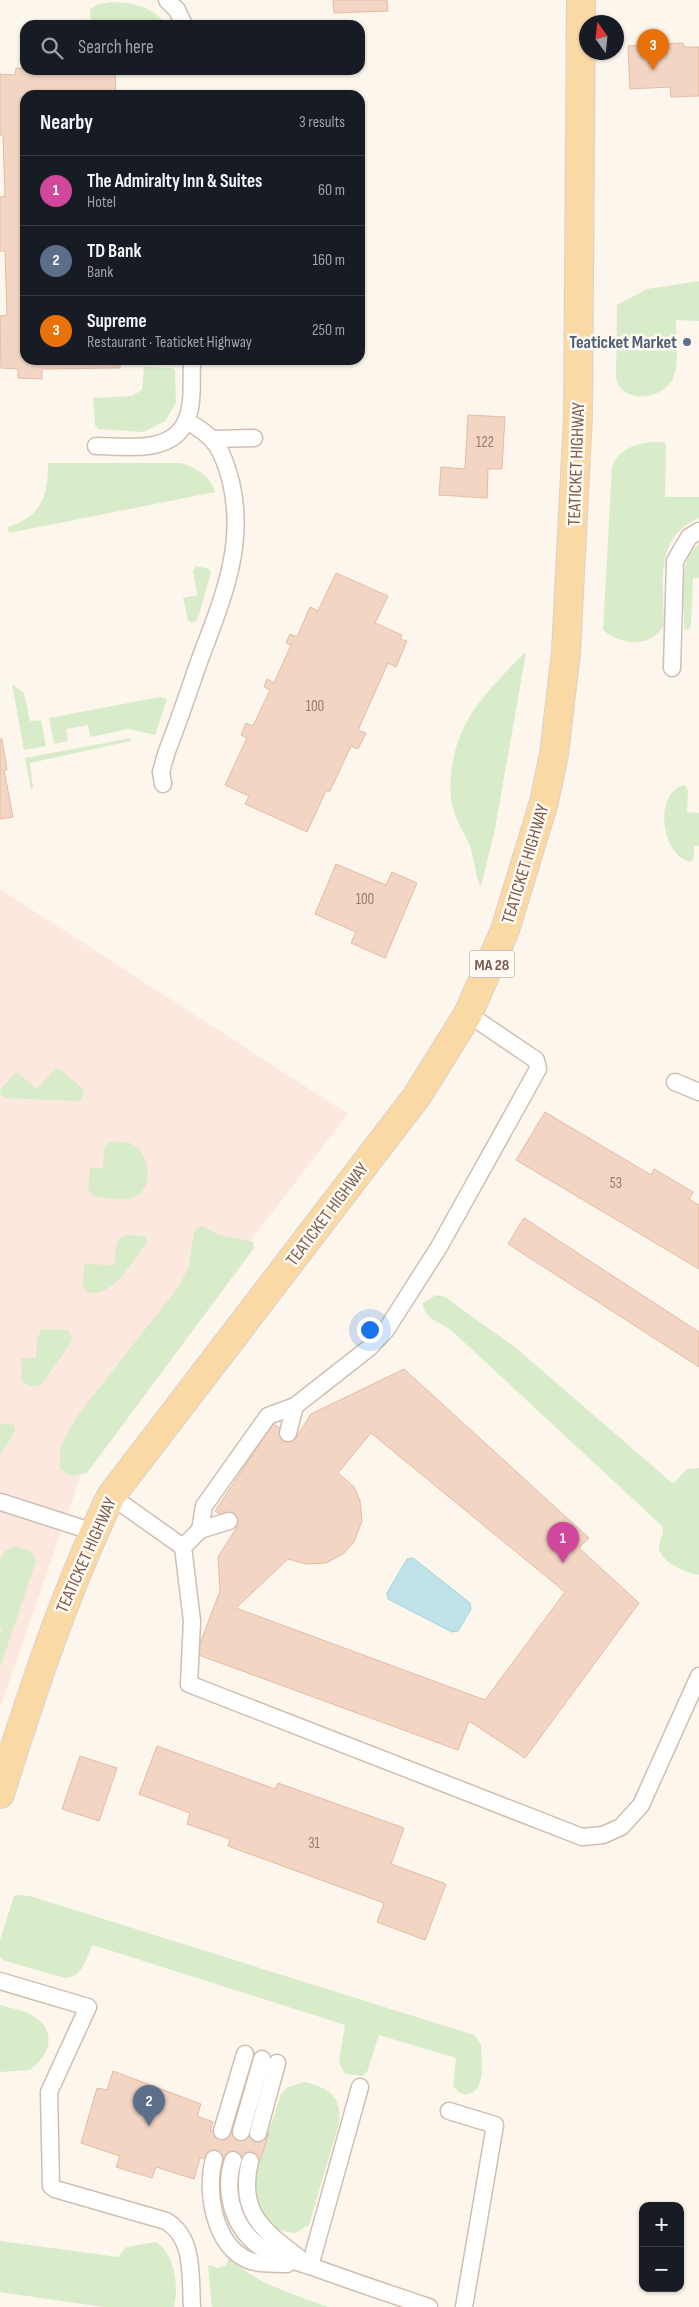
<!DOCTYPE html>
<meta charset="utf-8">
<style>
body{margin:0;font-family:"Sofia Sans Condensed",sans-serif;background:#242831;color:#f1f3f6}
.controls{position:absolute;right:15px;bottom:15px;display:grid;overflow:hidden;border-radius:10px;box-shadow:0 1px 4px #0004}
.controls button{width:45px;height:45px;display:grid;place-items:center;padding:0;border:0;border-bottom:1px solid #363941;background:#171b24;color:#f1f3f6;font:25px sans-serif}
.compass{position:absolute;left:579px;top:15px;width:45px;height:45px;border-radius:50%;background:#171b24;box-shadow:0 1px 4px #0004;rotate:345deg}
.you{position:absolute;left:369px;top:1329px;width:18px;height:18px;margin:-12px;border:4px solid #fff;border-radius:50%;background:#1a73e8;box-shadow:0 0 0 8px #1a73e833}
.badge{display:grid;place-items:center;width:32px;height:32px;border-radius:50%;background:#2563eb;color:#fff;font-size:16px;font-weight:700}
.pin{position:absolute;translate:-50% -41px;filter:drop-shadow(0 1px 2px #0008)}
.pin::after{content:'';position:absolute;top:26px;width:18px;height:15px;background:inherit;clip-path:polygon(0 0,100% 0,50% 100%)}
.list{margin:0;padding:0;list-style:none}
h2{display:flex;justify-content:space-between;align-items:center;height:65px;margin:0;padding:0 20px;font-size:21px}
h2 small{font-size:16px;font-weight:400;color:#9ea1a6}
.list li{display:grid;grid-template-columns:32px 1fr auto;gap:15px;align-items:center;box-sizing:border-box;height:70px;padding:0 20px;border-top:1px solid #363941}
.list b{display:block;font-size:19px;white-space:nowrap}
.list p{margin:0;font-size:16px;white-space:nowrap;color:#9ea1a6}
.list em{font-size:16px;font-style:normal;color:#9ea1a6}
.icon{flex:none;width:28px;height:28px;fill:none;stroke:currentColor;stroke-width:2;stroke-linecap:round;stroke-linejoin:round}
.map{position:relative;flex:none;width:699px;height:2307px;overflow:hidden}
.search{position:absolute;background:#171b24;box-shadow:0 1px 4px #0004;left:20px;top:20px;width:345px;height:55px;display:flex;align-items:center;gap:12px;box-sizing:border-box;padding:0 18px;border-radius:15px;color:#9ea1a6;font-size:19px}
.panel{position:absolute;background:#171b24;box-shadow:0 1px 4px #0004;left:20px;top:90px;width:345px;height:275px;border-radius:15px}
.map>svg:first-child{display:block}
</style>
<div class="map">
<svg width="699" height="2307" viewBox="0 0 699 2307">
<rect width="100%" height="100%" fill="#fdf6ec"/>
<path fill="#fde8e0" d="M0 889 348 1114 90 1449 0 1708Z"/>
<g fill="#d8ecc9">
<path d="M111 2C133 3 153 6 166 25H91L90 9 99 4Z"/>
<path d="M699 281V321L676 320C676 338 680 362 673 378 664 400 621 405 616 378L617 305 647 289Z"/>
<path d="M144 367 170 368 175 370 176 403 165 421 144 432 98 429 95 425 93 398 132 396 142 390Z"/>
<path d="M651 442H664L666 445 665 497H699V518C653 537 664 584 664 625 651 649 621 645 603 630L612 467C617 450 635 444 651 442Z"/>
<path d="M48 463H181C196 468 211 476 215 492L9 533 8 527C42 516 48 496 48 463Z"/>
<path d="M699 544V578H693L691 627 688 630 685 629 684 626C684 601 677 560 699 544Z"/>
<path d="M196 566 209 569 211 572 199 615 196 621 192 623 188 620 183 598 197 595 193 571Z"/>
<path d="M524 653H526L495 829 481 886C476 881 474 856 470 846 465 835 458 824 454 812 449 797 450 782 452 767 459 716 490 689 524 653Z"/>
<path d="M12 684 24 693 30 721 41 720 46 746 24 750Z"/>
<path d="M160 697 167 699 155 735 129 729 90 737 88 725 66 729 68 741 54 744 49 718Z"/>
<path d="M131 738V741L30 763 33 788 31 790 25 758Z"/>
<path d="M683 785 686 786 688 791 687 812 699 813V846H694V857L691 862C663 857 652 796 683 785Z"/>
<path d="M56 1068 61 1070 81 1087 84 1091 82 1099 80 1101 5 1098 0 1095 1 1089 15 1073H18L37 1089Z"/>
<path d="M109 1142C116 1142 126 1141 132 1144 151 1154 155 1191 132 1198 121 1201 104 1198 93 1196L88 1190 90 1168H103L104 1148Z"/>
<path d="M202 1226 220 1235 253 1242 254 1248 87 1473 70 1476 60 1468V1447L78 1415 179 1286 188 1268 195 1229Z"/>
<path d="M125 1235 145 1236 147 1242C133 1260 113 1299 87 1292L83 1287 84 1264 115 1265C116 1255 113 1240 125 1235Z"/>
<path d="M436 1295 445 1297 516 1348 671 1482 674 1483 687 1469 699 1468V1575C686 1573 658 1561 659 1546 660 1538 665 1534 662 1526L452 1331C441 1322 423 1319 423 1303Z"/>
<path d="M44 1329 68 1330 72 1337 71 1342 43 1383C38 1388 26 1387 22 1380L21 1358H36L37 1339 41 1330Z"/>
<path d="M0 1423 14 1425 15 1431 0 1456Z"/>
<path d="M15 1546 31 1551 36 1561 0 1668V1635L2 1628 0 1627V1560L5 1551Z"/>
<path d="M19 1895 30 1896 474 2035 481 2044C481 2058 487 2089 469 2094 462 2096 457 2091 453 2086L456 2058 379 2035 367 2072 362 2076 345 2074 339 2062 345 2025 93 1945C85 1959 83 1977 65 1978L5 1961 0 1957V1940L14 1896Z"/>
<path d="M0 2005C10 2008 25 2010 33 2016 58 2031 50 2055 30 2070L0 2072Z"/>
<path d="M305 2082C329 2088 342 2097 339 2123L309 2225 295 2233C289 2232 282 2232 276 2228 260 2220 252 2194 255 2177 261 2149 273 2121 281 2094L288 2087Z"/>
<path d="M0 2241 118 2257 126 2247 156 2242C175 2254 179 2286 174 2307H103L0 2292Z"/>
<path d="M229 2257C255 2284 294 2294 328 2307H212L208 2265 218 2268 226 2265Z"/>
</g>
<path fill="#bfe3e8" stroke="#a5d3da" d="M413 1558 470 1603 471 1609 458 1631 452 1632 388 1599 387 1593 407 1559Z"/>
<g fill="#f3d5c3" stroke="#e6bba3" fill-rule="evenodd">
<path d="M333 0H387L388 11 334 13Z"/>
<path d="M683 43 684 47H699V96L671 97 670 87 630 89 628 46Z"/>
<path d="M16 68 40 70V74L115 72 116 95H25V360H120V368L42 369V379L18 378V369L1 368 0 316 7 315 5 251H0V197L5 196 3 136 0 135V74L15 75Z"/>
<path d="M468 415 505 417 502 469H488L487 498 439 495 441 467 465 469Z"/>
<path d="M336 573 388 596 375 623 402 635 400 639 407 641 396 667 388 663 358 730 366 733 358 749 351 746 330 791H326L307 832 245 804 249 796 225 785 247 738 241 735 246 723 253 726 270 690 264 687 267 679 274 683 291 645 286 643 290 634 297 637 310 607 318 611Z"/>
<path d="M0 739H2L7 770H4L13 817 0 819Z"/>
<path d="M336 864 386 885 392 872 417 883 385 958 351 943 356 932 315 914Z"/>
<path d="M545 1112 651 1175 654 1169 693 1192 689 1199 699 1205V1269L516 1160Z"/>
<path d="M524 1218 699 1332V1367L508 1244Z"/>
<path d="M404 1369 589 1538 579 1548 639 1603 525 1758 469 1721 458 1750 196 1654 220 1591 218 1557 237 1527 215 1511 273 1424 296 1438 311 1414ZM371 1433 565 1592 485 1700 236 1608 288 1559 306 1564 326 1563 343 1554 354 1542 362 1521 360 1501 354 1487 338 1473Z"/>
<path d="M157 1746 275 1789 278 1783 404 1828 391 1864 446 1884 425 1940 377 1922 384 1903 228 1846 230 1839 187 1824 190 1813 139 1794Z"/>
<path d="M80 1756 117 1768 99 1821 62 1809Z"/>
<path d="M113 2071 201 2104 197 2116 213 2122 210 2131 269 2133 260 2161 200 2158 194 2179 156 2167 152 2178 116 2167 120 2156 81 2143 97 2088 107 2090Z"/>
</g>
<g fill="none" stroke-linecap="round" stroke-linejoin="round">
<g stroke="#d1beb0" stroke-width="19">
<g id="lane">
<path d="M167 0 177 10 184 25"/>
<path d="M213 439 254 438"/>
<path d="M96 446C125 446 171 455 186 421 194 404 191 379 192 360"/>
<path d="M672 668 675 561 689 537 699 531"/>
<path d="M163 784 161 772 167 751C179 721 189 690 200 659 222 600 246 546 231 482 223 451 216 436 186 421"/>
<path d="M675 1082 699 1092"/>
<path d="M288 1433 295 1406"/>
<path d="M111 1496 183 1547 200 1530 229 1521"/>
<path d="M1 1502 94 1532"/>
<path d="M200 1530 204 1506 268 1416 295 1406 369 1348 386 1330 439 1247 538 1069 536 1060 468 1014"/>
<path d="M183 1547 192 1621 189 1684 582 1837 603 1835 621 1827 641 1805 699 1676"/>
<path d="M0 1981 88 2007 49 2092 51 2186 55 2189 166 2221C195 2238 190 2277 192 2307"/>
<path d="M449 2111 495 2125 464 2307"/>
<path d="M222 2131 245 2054"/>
<path d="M241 2132 262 2059"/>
<path d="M258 2133 277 2063"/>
<path d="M214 2159C205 2191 214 2245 248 2260 259 2265 276 2263 287 2264"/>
<path d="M233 2160C224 2188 231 2221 253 2241 269 2256 293 2260 313 2267 351 2281 390 2294 429 2307"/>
<path d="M250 2161C238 2211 261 2229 298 2257"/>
<path d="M310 2266 360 2087"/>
</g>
</g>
<g stroke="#dad1cd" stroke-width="30">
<path id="primary" d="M0 1794C32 1692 65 1592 111 1496L417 1096 468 1014 505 930 544 802 554 754 566 652 578 416 581 0"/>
</g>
<use href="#lane" stroke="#fff" stroke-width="16"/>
<use href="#primary" stroke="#fbd9a5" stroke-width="28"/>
</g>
<circle fill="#5c6f8a" stroke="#fffaf3" stroke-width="2" cx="687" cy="342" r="5"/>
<g text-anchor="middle" stroke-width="5" stroke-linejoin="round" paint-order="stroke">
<g font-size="15" fill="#987a6a">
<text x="485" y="447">122</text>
<text x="315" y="711">100</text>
<text x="365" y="904">100</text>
<text x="616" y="1188">53</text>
<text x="314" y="1848">31</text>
</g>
<rect fill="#fffaf3" stroke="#a28b7f" stroke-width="1" x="469.5" y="950.5" width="45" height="27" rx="4"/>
<g font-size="16" font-weight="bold" fill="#7a5c4d">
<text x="492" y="970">MA 28</text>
</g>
<g font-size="18" font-weight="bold" fill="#4e5e75" stroke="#fffaf3" text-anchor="end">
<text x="677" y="348">Teaticket Market</text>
</g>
<g font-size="18" fill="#7a5c4d" stroke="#fffaf3">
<text transform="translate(576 464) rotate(-88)" y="6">TEATICKET HIGHWAY</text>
<text transform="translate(525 864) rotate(-73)" y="6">TEATICKET HIGHWAY</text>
<text transform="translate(327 1214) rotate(-53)" y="6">TEATICKET HIGHWAY</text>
<text transform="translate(86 1555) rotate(-66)" y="6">TEATICKET HIGHWAY</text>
</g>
</g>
</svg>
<div class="controls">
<button>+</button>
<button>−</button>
</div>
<svg class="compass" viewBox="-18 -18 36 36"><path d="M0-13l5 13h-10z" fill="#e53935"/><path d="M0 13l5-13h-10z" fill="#9ea1a6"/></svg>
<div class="you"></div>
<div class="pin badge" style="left:563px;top:1563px;background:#d1479c">1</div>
<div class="pin badge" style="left:149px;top:2126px;background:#5c6f8a">2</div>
<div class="pin badge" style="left:653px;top:70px;background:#e8710a">3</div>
<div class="search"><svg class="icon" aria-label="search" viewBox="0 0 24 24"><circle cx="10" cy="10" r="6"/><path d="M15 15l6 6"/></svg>Search here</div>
<section class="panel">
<h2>Nearby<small>3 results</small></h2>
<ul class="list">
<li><span class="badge" style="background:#d1479c">1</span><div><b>The Admiralty Inn &amp; Suites</b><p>Hotel</p></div><em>60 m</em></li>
<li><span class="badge" style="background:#5c6f8a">2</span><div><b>TD Bank</b><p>Bank</p></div><em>160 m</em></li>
<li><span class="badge" style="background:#e8710a">3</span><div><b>Supreme</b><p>Restaurant · Teaticket Highway</p></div><em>250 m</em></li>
</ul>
</section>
</div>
